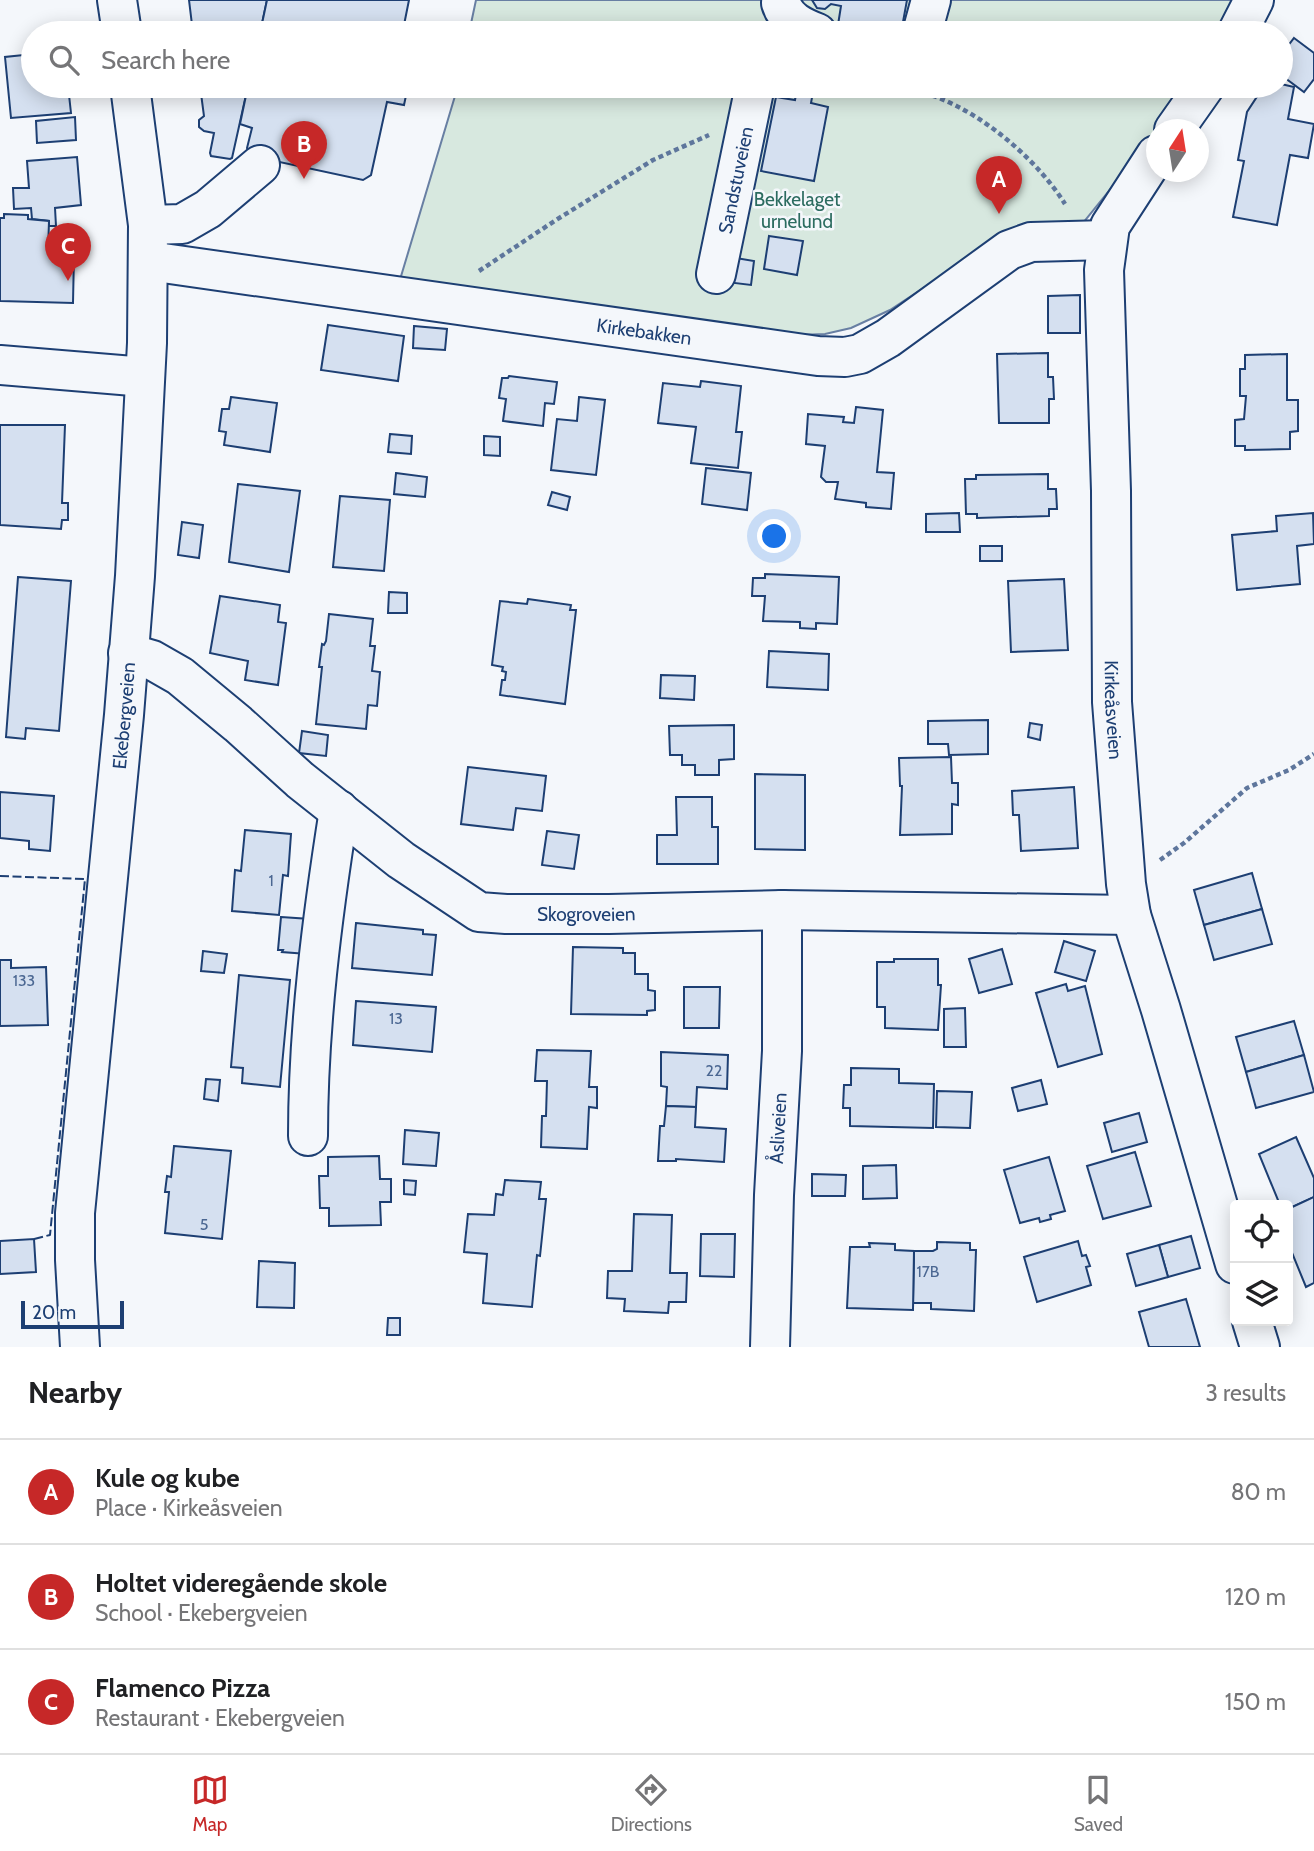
<!DOCTYPE html>
<meta charset="utf-8">
<style>
body{margin:0;font-family:Cabin,sans-serif;background:#f2f2f2;color:#202124}
.controls{position:absolute;right:21px;bottom:21px;display:grid;overflow:hidden;border-radius:7px;box-shadow:0 4px 18px #0003}
.controls button{width:63px;height:63px;display:grid;place-items:center;padding:0;border:0;border-bottom:2px solid #e0e0e0;background:#fff;color:#202124;font:35px sans-serif}
.compass{position:absolute;left:1146px;top:119px;width:63px;height:63px;border-radius:50%;background:#fff;box-shadow:0 4px 18px #0003;rotate:12deg}
.scale{position:absolute;left:21px;bottom:18px;width:103px;box-sizing:border-box;padding-left:7px;border:4px solid #1d3f73;border-top:0;font-size:19px;line-height:24px;white-space:nowrap;color:#1d3f73;-webkit-text-stroke:5px #f4f7fb;paint-order:stroke}
.you{position:absolute;left:775px;top:537px;width:24px;height:24px;margin:-18px;border:5px solid #fff;border-radius:50%;background:#1a73e8;box-shadow:0 0 0 10px #1a73e833}
.badge{display:grid;place-items:center;width:46px;height:46px;border-radius:50%;background:#c62828;color:#fff;font-size:23px;font-weight:700}
.pin{position:absolute;translate:-50% -58px;filter:drop-shadow(0 2px 4px #0008)}
.pin::after{content:'';position:absolute;top:37px;width:24px;height:21px;background:inherit;clip-path:polygon(0 0,100% 0,50% 100%)}
.list{margin:0;padding:0;list-style:none}
h2{display:flex;justify-content:space-between;align-items:center;height:91px;margin:0;padding:0 28px;font-size:30px}
h2 small{font-size:23px;font-weight:400;color:#757577}
.list li{display:grid;grid-template-columns:46px 1fr auto;gap:21px;align-items:center;box-sizing:border-box;height:105px;padding:0 28px;border-top:2px solid #e0e0e0}
.list b{display:block;font-size:26px;white-space:nowrap}
.list p{margin:0;font-size:23px;white-space:nowrap;color:#757577}
.list em{font-size:23px;font-style:normal;color:#757577}
.icon{flex:none;width:38px;height:38px;fill:none;stroke:currentColor;stroke-width:2;stroke-linecap:round;stroke-linejoin:round}
.map{position:relative;flex:none;width:1314px;height:1347px;overflow:hidden}
.search{position:absolute;background:#fff;box-shadow:0 4px 18px #0003;left:21px;right:21px;top:21px;height:77px;display:flex;align-items:center;gap:18px;box-sizing:border-box;padding:0 24px;border-radius:38px;color:#757577;font-size:26px}
.sheet{height:406px;background:#fff}
nav{display:flex;justify-content:space-around;align-items:center;box-sizing:border-box;height:98px;border-top:2px solid #e0e0e0;background:#fff;font-size:19px;color:#757577}
nav a{display:grid;justify-items:center;gap:4px}
nav .on{color:#c62828}
.map>svg:first-child{display:block}
</style>
<div class="map">
<svg width="1314" height="1347" viewBox="0 0 1314 1347">
<rect width="100%" height="100%" fill="#f4f7fb"/>
<g fill="#d7e8df" stroke="#687fa3" stroke-width="2">
<path d="M476 0H1242L1229 33H469Z"/>
<path d="M458 86H1194L1079 228 954 268 890 310 851 328 825 334 770 336 399 283Z"/>
</g>
<g fill="#d5e0f0" stroke="#1d3f73" stroke-width="2">
<path d="M189 0H267L260 33H193Z"/>
<path d="M267 0H409L403 30 420 33H260Z"/>
<path d="M812 0H907L901 33 838 25 841 6 831 4 825 9 817 8Z"/>
<path d="M1294 38 1314 53V79L1304 92 1281 75V55Z"/>
<path d="M33 54V86H68L71 113 11 118 5 57Z"/>
<path d="M1281 84 1294 87 1288 119 1314 124 1308 158 1290 155 1277 225 1233 217 1244 161 1238 160 1247 112 1264 86Z"/>
<path d="M200 86H248L232 158 230 159 211 156 210 153 214 133 204 131 199 127V120L204 116Z"/>
<path d="M248 86H408L404 105 387 102 371 175 363 180 252 156 247 148 252 128 240 124Z"/>
<path d="M797 89 813 92 811 103 828 107 814 181 761 171 776 97 795 100Z"/>
<path d="M75 117 76 140 37 143 36 121Z"/>
<path d="M77 157 81 205 55 208 56 226H49V221L32 219 31 208 14 209 13 188H29L27 161Z"/>
<path d="M4 214 28 215V219L49 221 48 253 74 254 73 303 0 301V218H4Z"/>
<path d="M769 236 803 241 797 275 764 269Z"/>
<path d="M730 257 754 261 751 285 726 282Z"/>
<path d="M1080 295V333H1048V296Z"/>
<path d="M328 325 404 336 398 381 321 370Z"/>
<path d="M414 326 447 329 445 350 413 348Z"/>
<path d="M1048 353V377H1053L1054 399H1049V423H999L997 354Z"/>
<path d="M1287 354V400H1298V431L1290 432V449L1245 450V446H1235V420L1244 419 1246 396H1240V369H1245V355Z"/>
<path d="M509 376 557 382 554 404 545 403 543 426 503 421 506 399 499 398 502 378H508Z"/>
<path d="M701 381 741 386 736 432H742L738 468 691 463 696 427 658 423 663 383 700 387Z"/>
<path d="M231 397 277 403 270 452 224 445 226 432 219 431 222 409H229Z"/>
<path d="M579 397 605 400 596 475 551 470 557 419 577 421Z"/>
<path d="M856 407 883 410 877 472 894 473 891 509 866 507V503L835 499 838 482H826L821 477 825 446 806 444 808 414 844 417 843 422 854 423Z"/>
<path d="M0 425H65L62 503H68V520H62L61 529 0 525Z"/>
<path d="M390 434 412 436 411 454 388 452Z"/>
<path d="M484 436 500 437V456L484 455Z"/>
<path d="M706 468 751 473 747 510 702 504Z"/>
<path d="M396 473 427 477 425 497 394 494Z"/>
<path d="M1048 474V489H1056L1057 509H1049V516L977 518V514H966L965 479H976V475Z"/>
<path d="M238 484 300 491 289 572 229 562Z"/>
<path d="M552 492 570 497 567 510 548 505Z"/>
<path d="M340 496 390 500 384 571 333 567Z"/>
<path d="M959 513 960 532H926V514Z"/>
<path d="M1313 513 1314 544 1297 546 1300 584 1237 590 1232 535 1277 531 1276 516Z"/>
<path d="M182 522 203 525 199 558 178 555Z"/>
<rect x="980" y="546" width="22" height="15"/>
<path d="M765 574 839 577 837 624 816 623V629L800 628V622L763 621 765 596H752L753 578H765Z"/>
<path d="M18 577 71 581 59 731 26 728 25 739 6 737Z"/>
<path d="M1064 579 1068 650 1011 652 1008 581Z"/>
<path d="M389 592 407 593V613H388Z"/>
<path d="M220 596 280 605 278 622 286 623 278 685 245 680 248 661 210 653Z"/>
<path d="M528 599 571 605 570 610H576L565 704 500 695 502 680H505L506 672 502 671 503 667 492 665 500 601 527 604Z"/>
<path d="M329 614 373 619 370 646H375L372 671 380 672 377 706 368 705 366 729 316 724 322 667H319L322 644 324 645 326 641Z"/>
<path d="M769 651 829 654 828 690 767 687Z"/>
<path d="M661 675 695 676 694 700 660 698Z"/>
<path d="M988 720V754L949 755 948 744H928V721Z"/>
<path d="M1030 723 1042 725 1040 740 1028 737Z"/>
<path d="M734 725V759L719 760V775H695V765H682V755H670L669 726Z"/>
<path d="M302 731 328 735 326 756 299 753Z"/>
<path d="M951 757 952 783H958V805L952 804V834L900 835 902 786H900L899 758Z"/>
<path d="M468 767 546 776 542 811 516 808 513 830 461 824Z"/>
<path d="M755 774 805 775V850L755 849Z"/>
<path d="M1074 787 1078 848 1021 851 1019 815H1013L1012 791Z"/>
<path d="M0 792 54 796 50 851 29 849V841L0 838Z"/>
<path d="M676 797H712V827H718V864H657V835H677Z"/>
<path d="M245 830 291 834 288 876 283 875 279 915 232 911 235 870 241 871Z"/>
<path d="M547 831 579 835 574 869 542 865Z"/>
<path d="M1252 873 1262 909 1204 925 1194 890Z"/>
<path d="M1262 909 1272 944 1214 960 1204 925Z"/>
<path d="M281 917 310 919 307 954 282 952 283 950H278Z"/>
<path d="M356 923 423 930V934L436 935 432 975 352 968Z"/>
<path d="M1064 941 1095 951 1086 981 1055 972Z"/>
<path d="M573 947 623 948V953H635V974H648V990L655 991V1010L647 1011V1015L571 1014Z"/>
<path d="M1002 949 1012 984 979 993 969 959Z"/>
<path d="M203 951 227 954 224 973 201 971Z"/>
<path d="M894 959H938V985H941L938 1030 885 1028V1007H877V962H894Z"/>
<path d="M0 960H11V968L46 967 48 1025 0 1026Z"/>
<path d="M239 975 290 980 280 1087 242 1083 243 1068 231 1067Z"/>
<path d="M1066 984 1068 991 1085 986 1102 1054 1058 1067 1036 993Z"/>
<path d="M684 987H720L719 1028H684Z"/>
<path d="M356 1001 436 1007 432 1052 353 1045Z"/>
<path d="M965 1008 966 1047H944V1009Z"/>
<path d="M1294 1021 1304 1055 1246 1072 1236 1037Z"/>
<path d="M537 1050 591 1051 589 1087H597V1108L589 1107 587 1149 541 1147 542 1116H546L547 1081H535Z"/>
<path d="M661 1052 728 1055 727 1089 697 1087 696 1107 666 1106 667 1087 661 1086Z"/>
<path d="M1304 1055 1314 1092 1256 1108 1246 1072Z"/>
<path d="M851 1068 899 1069V1083L934 1084 933 1128 850 1126V1108H843L844 1085H851Z"/>
<path d="M206 1079 220 1080 218 1101 204 1099Z"/>
<path d="M1041 1080 1047 1104 1018 1111 1012 1088Z"/>
<path d="M937 1091 972 1092 970 1128 936 1127Z"/>
<path d="M666 1106 696 1107 695 1127 726 1129 724 1162 676 1159V1161H658L660 1126H664Z"/>
<path d="M1139 1113 1147 1142 1112 1152 1104 1123Z"/>
<path d="M405 1130 439 1133 436 1166 403 1164Z"/>
<path d="M1296 1137 1314 1178V1197L1288 1209V1205H1280L1259 1154Z"/>
<path d="M174 1146 231 1151 222 1239 165 1233 169 1192H165L167 1176 171 1177Z"/>
<path d="M1135 1152 1151 1206 1103 1219 1087 1166Z"/>
<path d="M379 1156 380 1179H391V1202H380L381 1225 329 1226V1208H320L319 1176H328V1157Z"/>
<path d="M1049 1157 1065 1211 1050 1215 1051 1219 1040 1222 1039 1218 1020 1223 1004 1170Z"/>
<path d="M896 1165 897 1198 863 1199V1166Z"/>
<path d="M812 1174 846 1175 845 1196H812Z"/>
<path d="M404 1180 416 1181 415 1195 404 1194Z"/>
<path d="M505 1180 541 1182 539 1199H546L540 1256 537 1255 532 1307 483 1303 487 1254 464 1252 468 1214 494 1215 496 1194 503 1195Z"/>
<path d="M1314 1197V1283L1306 1287 1288 1243V1209Z"/>
<path d="M634 1214 672 1215 670 1273H687L686 1302H669L668 1313 624 1311 625 1299 607 1298 608 1271H632Z"/>
<path d="M701 1234H735L734 1277 700 1276Z"/>
<path d="M1191 1236 1200 1268 1168 1277 1159 1245Z"/>
<path d="M34 1239 36 1272 0 1274V1241Z"/>
<path d="M1078 1241 1082 1256 1086 1255 1090 1266 1086 1267 1091 1285 1037 1302 1024 1257Z"/>
<path d="M937 1242 970 1243V1250H976L974 1311 931 1309V1303H913L914 1251H933L937 1249Z"/>
<path d="M869 1243 895 1244V1250L914 1251 913 1310 847 1308 850 1247H870Z"/>
<path d="M1159 1245 1168 1277 1136 1286 1127 1254Z"/>
<path d="M259 1261 295 1263 294 1308 257 1307Z"/>
<path d="M1186 1299 1200 1347H1149L1139 1312Z"/>
<path d="M388 1318H400V1335H387Z"/>
</g>
<g fill="none" stroke-linecap="round" stroke-linejoin="round">
<g stroke="#1d3f73" stroke-width="42">
<g id="minor">
<path d="M117 0 122 33"/>
<path d="M781 3C786 20 802 27 817 33"/>
<path d="M922 33 931 0"/>
<path d="M1237 33 1254 0"/>
<path d="M1174 130 1205 86"/>
<path id="s1" d="M1156 155 1110 226 1104 270 1111 491 1112 702 1126 884 1131 915 1161 1010 1235 1264"/>
<path d="M148 225 182 224 208 209 260 165"/>
<path id="s2" d="M149 261 818 356 845 357 860 354 888 338 1009 250 1031 242 1107 240"/>
<path id="s3" d="M716 274 755 86"/>
<path d="M0 365 145 377"/>
<path id="s4" d="M128 653 152 660 180 676 238 724 300 780 401 860 479 912 506 914H609L782 910 1131 915"/>
<path d="M308 1136C308 1027 322 918 339 810"/>
<path d="M1252 1321 1260 1347"/>
<path id="s5" d="M80 1347 75 1260V1213L124 715 135 576 147 343 148 225 130 86"/>
<path id="s6" d="M770 1347 774 1195 782 1051V910"/>
</g>
</g>
<g stroke="#5e769c" stroke-width="4.5" stroke-dasharray="5 3.5" stroke-linecap="butt">
<path d="M865 86C890 88 916 89 939 98 987 117 1038 161 1065 204"/>
<path d="M479 271 556 220 653 160 709 135"/>
<path d="M1160 860 1184 843 1247 788 1289 770 1314 754"/>
</g>
<use href="#minor" stroke="#f4f7fb" stroke-width="38"/>
<path stroke="#1d3f73" stroke-width="2" stroke-dasharray="9 3.5" stroke-linecap="butt" d="M0 876 85 879 50 1235 34 1239"/>
</g>
<g text-anchor="middle" stroke-width="5" stroke-linejoin="round" paint-order="stroke">
<g font-size="16" fill="#4b6792">
<text x="271" y="886">1</text>
<text x="24" y="986">133</text>
<text x="396" y="1024">13</text>
<text x="714" y="1076">22</text>
<text x="204" y="1230">5</text>
<text x="928" y="1277">17B</text>
</g>
<g font-size="19" fill="#1d3f73" stroke="#f4f7fb">
<text dy="7" stroke="none"><textPath href="#s3" startOffset="96">Sandstuveien</textPath></text>
<text dy="7" stroke="none"><textPath href="#s2" startOffset="500">Kirkebakken</textPath></text>
<text dy="7" stroke="none"><textPath href="#s1" startOffset="569">Kirkeåsveien</textPath></text>
<text dy="7" stroke="none"><textPath href="#s5" startOffset="634">Ekebergveien</textPath></text>
<text dy="7" stroke="none"><textPath href="#s4" startOffset="546">Skogroveien</textPath></text>
<text dy="7" stroke="none"><textPath href="#s6" startOffset="219">Åsliveien</textPath></text>
</g>
<g font-size="19" fill="#2c6c60" stroke="#f4f7fb">
<text x="797" y="206">Bekkelaget<tspan x="797" dy="22">urnelund</tspan></text>
</g>
</g>
</svg>
<div class="controls">
<button><svg class="icon" aria-label="locate" viewBox="0 0 24 24"><circle cx="12" cy="12" r="6"/><path d="M12 2v4M12 18v4M2 12h4M18 12h4"/></svg></button>
<button><svg class="icon" aria-label="layers" viewBox="0 0 24 24"><path d="M12 4l9 5-9 5-9-5zM3 14l9 5 9-5"/></svg></button>
</div>
<svg class="compass" viewBox="-18 -18 36 36"><path d="M0-13l5 13h-10z" fill="#e53935"/><path d="M0 13l5-13h-10z" fill="#757577"/></svg>
<div class="scale">20 m</div>
<div class="you"></div>
<div class="pin badge" style="left:999px;top:214px">A</div>
<div class="pin badge" style="left:304px;top:179px">B</div>
<div class="pin badge" style="left:68px;top:281px">C</div>
<div class="search"><svg class="icon" aria-label="search" viewBox="0 0 24 24"><circle cx="10" cy="10" r="6"/><path d="M15 15l6 6"/></svg>Search here</div>
</div>
<section class="sheet">
<h2>Nearby<small>3 results</small></h2>
<ul class="list">
<li><span class="badge">A</span><div><b>Kule og kube</b><p>Place · Kirkeåsveien</p></div><em>80 m</em></li>
<li><span class="badge">B</span><div><b>Holtet videregående skole</b><p>School · Ekebergveien</p></div><em>120 m</em></li>
<li><span class="badge">C</span><div><b>Flamenco Pizza</b><p>Restaurant · Ekebergveien</p></div><em>150 m</em></li>
</ul>
</section>
<nav>
<a class="on"><svg class="icon" aria-label="map" viewBox="0 0 24 24"><path d="M3 6l6-2 6 2 6-2v14l-6 2-6-2-6 2zM9 4v14M15 6v14"/></svg>Map</a>
<a><svg class="icon" aria-label="directions" viewBox="0 0 24 24"><path d="M12 3l9 9-9 9-9-9zM9 14v-3h6M13 9l2 2-2 2"/></svg>Directions</a>
<a><svg class="icon" aria-label="saved" viewBox="0 0 24 24"><path d="M7 4h10v16l-5-4-5 4z"/></svg>Saved</a>
</nav>
